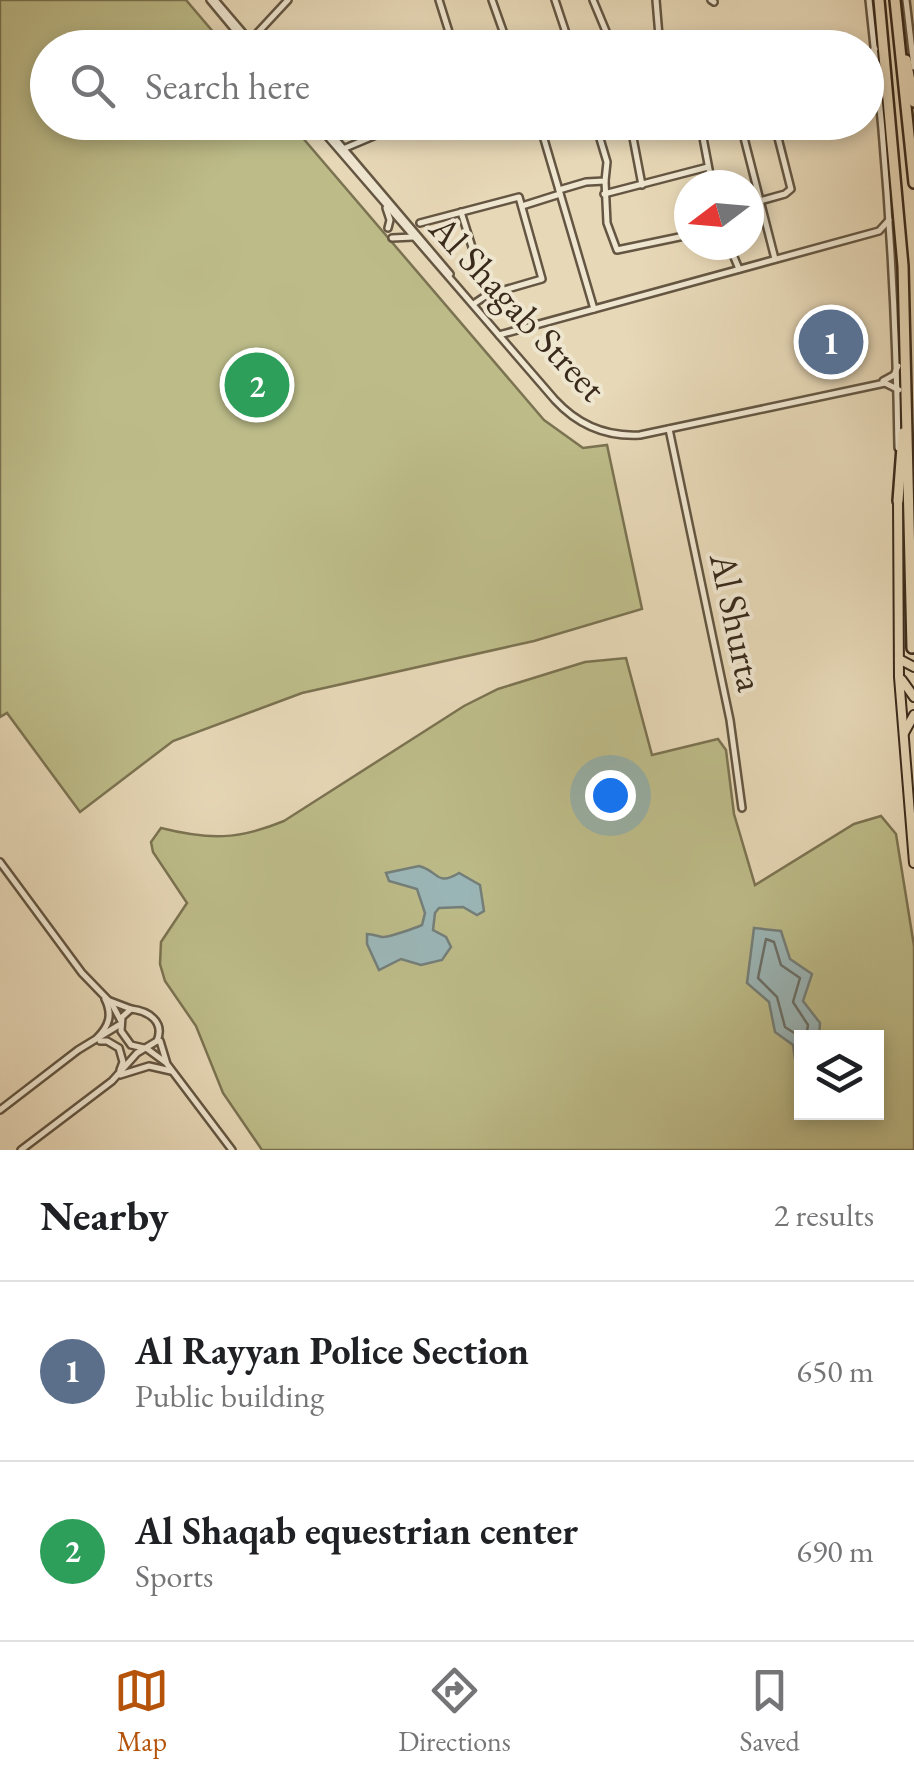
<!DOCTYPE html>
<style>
body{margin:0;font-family:"EB Garamond",serif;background:#f6f6f6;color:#202124}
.controls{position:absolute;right:30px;bottom:30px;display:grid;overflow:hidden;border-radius:0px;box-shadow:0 5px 15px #0003}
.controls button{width:90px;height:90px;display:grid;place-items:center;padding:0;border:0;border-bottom:2px solid #e0e0e0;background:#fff;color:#202124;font:50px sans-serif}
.compass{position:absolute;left:674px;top:170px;width:90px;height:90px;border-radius:50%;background:#fff;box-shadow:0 5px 15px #0003;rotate:254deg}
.you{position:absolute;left:610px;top:795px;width:35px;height:35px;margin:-25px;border:8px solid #fff;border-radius:50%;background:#1a73e8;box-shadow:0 0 0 15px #1a73e833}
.badge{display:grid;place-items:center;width:65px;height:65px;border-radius:50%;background:#b45309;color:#fff;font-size:32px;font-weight:700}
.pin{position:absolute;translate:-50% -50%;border:5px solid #fff;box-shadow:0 2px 10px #0006}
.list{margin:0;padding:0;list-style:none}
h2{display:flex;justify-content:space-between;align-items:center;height:130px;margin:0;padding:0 40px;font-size:42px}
h2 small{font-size:32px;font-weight:400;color:#757577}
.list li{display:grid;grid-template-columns:65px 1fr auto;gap:30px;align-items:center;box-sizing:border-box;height:180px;padding:0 40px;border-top:2px solid #e0e0e0}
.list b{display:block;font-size:38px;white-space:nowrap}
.list p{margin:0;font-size:32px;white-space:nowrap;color:#757577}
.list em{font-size:32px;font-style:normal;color:#757577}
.icon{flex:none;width:55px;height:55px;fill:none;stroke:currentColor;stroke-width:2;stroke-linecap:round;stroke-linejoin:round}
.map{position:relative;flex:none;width:914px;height:1150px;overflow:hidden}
.search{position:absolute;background:#fff;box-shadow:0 5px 15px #0003;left:30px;right:30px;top:30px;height:110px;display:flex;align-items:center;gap:25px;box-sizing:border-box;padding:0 35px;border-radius:55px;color:#757577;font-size:38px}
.sheet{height:490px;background:#fff}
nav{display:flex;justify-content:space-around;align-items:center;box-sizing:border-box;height:140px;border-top:2px solid #e0e0e0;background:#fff;font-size:28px;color:#757577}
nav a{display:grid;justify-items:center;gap:5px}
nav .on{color:#b45309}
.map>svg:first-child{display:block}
</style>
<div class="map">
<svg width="914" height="1150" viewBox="0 0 914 1150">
<rect width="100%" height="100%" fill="#e7d8b7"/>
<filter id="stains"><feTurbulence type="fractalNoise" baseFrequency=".002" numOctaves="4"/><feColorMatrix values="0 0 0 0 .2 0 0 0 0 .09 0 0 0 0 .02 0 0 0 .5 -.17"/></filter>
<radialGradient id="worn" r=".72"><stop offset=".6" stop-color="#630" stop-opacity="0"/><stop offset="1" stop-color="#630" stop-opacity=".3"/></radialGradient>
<g fill="#bdbc89" stroke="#7b7352" stroke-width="2.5" fill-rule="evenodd">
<path d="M0 0H186L226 47 48 48V122L290 123 544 420 583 448 607 445 642 609 534 641 302 693 173 741 80 812 7 713 0 717Z"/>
<path d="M626 658 652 755 718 739 726 750 734 814 755 885 854 824 881 816 896 834 914 946V1150H262L223 1093 196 1026 165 981 160 964 161 942 187 903 153 852 151 842 161 828C209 840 238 840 284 821L464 706 498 689 585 662ZM802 1038H876V1112H802Z"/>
</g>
<g fill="#9bb7b9" stroke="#747f7a" stroke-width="2.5">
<path d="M419 866C439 871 436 887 459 873L480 885 484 911 477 915 463 907 439 908 435 913 433 930 446 937 451 947 442 960 421 965 401 959 379 970 367 944V934C372 934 377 936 382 937 387 938 415 928 422 925L425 913 417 889 389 881 386 873Z"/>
<path d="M754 928 781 931 790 959 812 974 803 1001 820 1023 819 1037 802 1038 801 1078 797 1073 793 1045 775 1032 769 1002 747 983Z"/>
</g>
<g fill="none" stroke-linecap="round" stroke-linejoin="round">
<path stroke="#6a706a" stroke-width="2.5" d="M802 1038 785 1027 777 997 758 978 766 939 774 942 781 965 800 978 793 1002 808 1025 806 1038"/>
<g stroke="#645642" stroke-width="10">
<g id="minor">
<path d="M210 0 250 48"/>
<path d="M215 0 256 48"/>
<path d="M439 0 454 48"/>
<path d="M492 0 509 48"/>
<path d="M555 0 571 48"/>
<path d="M593 0 613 48"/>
<path d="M656 0 660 48"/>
<path d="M711 0 714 2"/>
<path d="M869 0C886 149 896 298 898 448"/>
<path d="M906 0 914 67"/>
<path d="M249 42 288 0"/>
<path d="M866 56 875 49"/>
<path d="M315 122 555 400C578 425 605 437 640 435L885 383 899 390"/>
<path d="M321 122 450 274"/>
<path d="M539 122 594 309"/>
<path d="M630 122 642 185"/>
<path d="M700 122 712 185"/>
<path d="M740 122 775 259"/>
<path d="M632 129 657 122"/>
<path d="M343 149 407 122"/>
<path d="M605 181 607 223 617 250 689 235"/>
<path d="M559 190 586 182 605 181 607 162 595 122"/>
<path d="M604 194 708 167"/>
<path d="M760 201 785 194 791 189 774 122"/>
<path d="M522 206 560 194"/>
<path d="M386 208 390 220 388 228"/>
<path d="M461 212 487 295"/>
<path d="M420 223 519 197 542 279 487 295 475 303"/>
<path d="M392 238 413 237"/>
<path d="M729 245 739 269"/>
<path d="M499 335 879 231 889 220"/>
<path d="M883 381 894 375 898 366"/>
<path d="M669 429 730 720 742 808"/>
<path d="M0 862 82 973 112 1004 121 1021"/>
<path d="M110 1001 131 1009"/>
<path d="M97 1038C109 1026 113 1015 105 999"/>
<path d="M100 1041H107L119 1048 123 1062 120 1070"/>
<path d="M160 1041 167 1064 232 1150"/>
<path d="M146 1048 165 1062"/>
<path d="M120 1075 149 1066 171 1071"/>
<path d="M0 1110 78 1050 119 1025"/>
<path d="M21 1150 112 1081 137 1053 157 1041C165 1022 149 1011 131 1009L122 1017 121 1031 131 1045 144 1048"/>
</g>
</g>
<g stroke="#392a1b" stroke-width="12">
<g id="major">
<path d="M898 501 899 677 914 863"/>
<path d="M899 659 914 667"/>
<path d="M902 680 914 697"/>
<path d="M904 733 914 715"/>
</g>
</g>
<g stroke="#392a1b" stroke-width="14">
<g id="highway">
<path d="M879 0 903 266 912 648"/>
<path d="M895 0 914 183"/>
<path d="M906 60 914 102"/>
<path d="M898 501 903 433"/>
</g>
</g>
<use href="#minor" stroke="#efe6d0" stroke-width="5"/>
<use href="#major" stroke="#e7d8b7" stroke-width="8"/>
<use href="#highway" stroke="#e7d8b7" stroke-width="9"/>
</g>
<g text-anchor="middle" stroke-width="8" stroke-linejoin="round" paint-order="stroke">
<g font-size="38" fill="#392a1b" stroke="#efe6d0">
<text transform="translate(518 308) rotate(47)" y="13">Al Shagab Street</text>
<text transform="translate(737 622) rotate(78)" y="13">Al Shurta</text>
</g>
</g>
<rect width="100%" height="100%" filter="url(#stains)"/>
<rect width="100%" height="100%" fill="url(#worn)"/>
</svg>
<div class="controls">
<button><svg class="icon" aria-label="layers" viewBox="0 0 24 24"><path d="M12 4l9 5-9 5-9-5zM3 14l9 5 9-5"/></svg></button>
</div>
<svg class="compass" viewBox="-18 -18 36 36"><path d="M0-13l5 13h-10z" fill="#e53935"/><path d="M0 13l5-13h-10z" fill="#757577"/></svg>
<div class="you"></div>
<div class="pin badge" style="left:831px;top:342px;background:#5c6f8a">1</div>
<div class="pin badge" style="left:257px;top:385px;background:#2e9e5b">2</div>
<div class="search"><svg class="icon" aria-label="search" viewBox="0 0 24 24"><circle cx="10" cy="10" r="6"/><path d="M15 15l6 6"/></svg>Search here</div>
</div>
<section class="sheet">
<h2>Nearby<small>2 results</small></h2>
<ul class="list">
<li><span class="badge" style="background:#5c6f8a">1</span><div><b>Al Rayyan Police Section</b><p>Public building</p></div><em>650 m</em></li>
<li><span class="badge" style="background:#2e9e5b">2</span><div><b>Al Shaqab equestrian center</b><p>Sports</p></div><em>690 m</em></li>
</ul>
</section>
<nav>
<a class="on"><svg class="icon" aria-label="map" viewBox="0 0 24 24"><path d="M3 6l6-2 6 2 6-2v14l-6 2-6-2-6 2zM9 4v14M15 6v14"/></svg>Map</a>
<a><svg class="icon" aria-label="directions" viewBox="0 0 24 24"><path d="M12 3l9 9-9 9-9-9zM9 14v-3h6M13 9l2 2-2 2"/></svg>Directions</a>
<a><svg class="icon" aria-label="saved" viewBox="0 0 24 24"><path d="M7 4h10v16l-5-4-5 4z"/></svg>Saved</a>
</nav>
